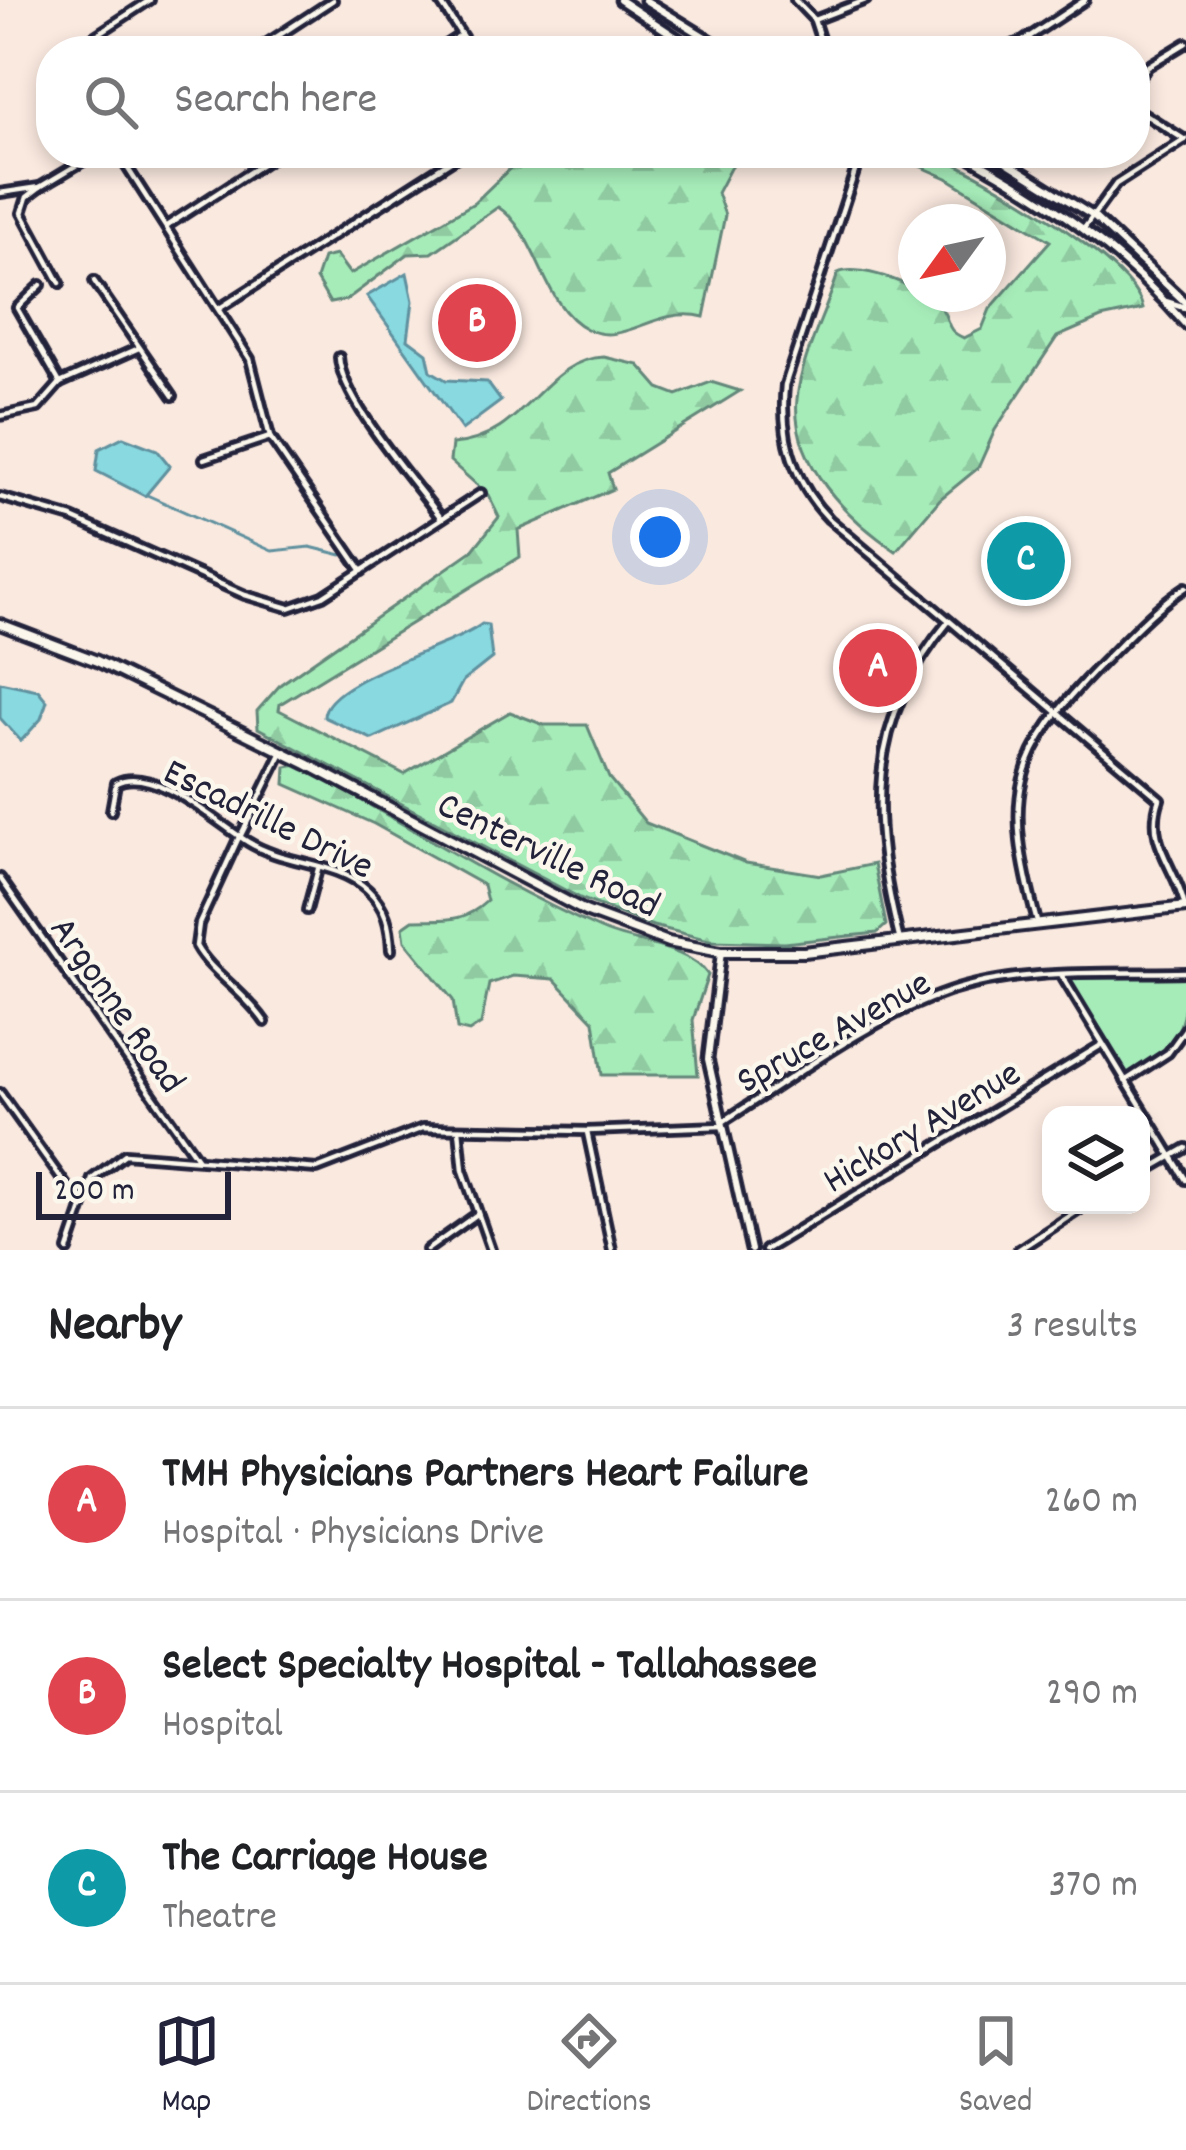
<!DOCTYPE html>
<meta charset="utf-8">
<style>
body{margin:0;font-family:Dekko,sans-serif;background:#f6f6f6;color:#202124}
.controls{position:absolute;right:36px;bottom:36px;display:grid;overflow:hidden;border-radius:24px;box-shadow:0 6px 18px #0003}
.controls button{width:108px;height:108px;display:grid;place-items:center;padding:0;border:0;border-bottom:3px solid #e0e0e0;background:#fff;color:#202124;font:60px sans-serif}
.compass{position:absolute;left:898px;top:204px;width:108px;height:108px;border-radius:50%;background:#fff;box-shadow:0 6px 18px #0003;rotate:237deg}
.scale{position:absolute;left:36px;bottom:30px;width:195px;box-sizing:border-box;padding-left:12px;border:6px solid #22223b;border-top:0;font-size:33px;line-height:42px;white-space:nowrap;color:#22223b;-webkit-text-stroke:9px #fbf7ec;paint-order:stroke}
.you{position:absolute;left:660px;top:537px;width:42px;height:42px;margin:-30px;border:9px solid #fff;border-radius:50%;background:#1a73e8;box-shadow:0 0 0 18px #1a73e833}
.badge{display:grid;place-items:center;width:78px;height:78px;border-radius:50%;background:#22223b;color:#fff;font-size:39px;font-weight:700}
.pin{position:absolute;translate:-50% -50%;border:6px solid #fff;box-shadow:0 3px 12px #0006}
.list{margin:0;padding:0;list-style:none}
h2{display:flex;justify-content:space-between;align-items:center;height:156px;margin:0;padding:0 48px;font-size:51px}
h2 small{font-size:39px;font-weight:400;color:#757577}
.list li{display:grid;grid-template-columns:78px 1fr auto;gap:36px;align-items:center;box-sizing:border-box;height:192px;padding:0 48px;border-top:3px solid #e0e0e0}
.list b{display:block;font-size:45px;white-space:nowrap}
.list p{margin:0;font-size:39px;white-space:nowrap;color:#757577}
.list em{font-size:39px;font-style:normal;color:#757577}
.icon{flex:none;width:66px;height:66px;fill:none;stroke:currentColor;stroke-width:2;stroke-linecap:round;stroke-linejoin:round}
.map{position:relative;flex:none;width:1186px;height:1250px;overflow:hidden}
.search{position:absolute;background:#fff;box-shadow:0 6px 18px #0003;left:36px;right:36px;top:36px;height:132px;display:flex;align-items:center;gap:30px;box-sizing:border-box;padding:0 42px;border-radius:48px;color:#757577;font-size:45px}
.sheet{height:732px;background:#fff}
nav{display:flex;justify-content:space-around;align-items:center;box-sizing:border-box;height:168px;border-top:3px solid #e0e0e0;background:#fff;font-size:33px;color:#757577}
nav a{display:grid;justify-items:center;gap:6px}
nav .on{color:#22223b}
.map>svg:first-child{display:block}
</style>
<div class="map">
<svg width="1186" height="1250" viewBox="0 0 1186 1250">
<defs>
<pattern id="forest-firs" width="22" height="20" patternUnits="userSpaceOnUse" patternTransform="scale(3)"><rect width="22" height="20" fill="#a6ecb9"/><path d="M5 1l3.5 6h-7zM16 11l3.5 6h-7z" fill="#8fcaa0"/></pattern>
</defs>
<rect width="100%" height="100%" fill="#fae9df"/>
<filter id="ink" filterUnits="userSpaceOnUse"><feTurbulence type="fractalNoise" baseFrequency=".00833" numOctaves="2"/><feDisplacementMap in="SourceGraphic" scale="24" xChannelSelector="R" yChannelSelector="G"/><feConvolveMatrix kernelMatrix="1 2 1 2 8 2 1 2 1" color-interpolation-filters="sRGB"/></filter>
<g filter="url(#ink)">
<g fill="url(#forest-firs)" stroke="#64877a" stroke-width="3">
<path d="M526 153H738L717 193 725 215 704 317C655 305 625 348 587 329 542 307 539 233 498 207L432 253 408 254 346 300 330 303 316 279 323 258 336 255 350 274 474 203Z"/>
<path d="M890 153C905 153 923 150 936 155 980 172 1136 264 1143 309L1101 318 1057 337 995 430 978 468 940 499 896 551C848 519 791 463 797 399 801 357 826 313 838 273 861 262 929 290 942 309 951 323 945 330 964 338L982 329 990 309 1050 241 947 178Z"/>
<path d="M604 357 639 365 659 388 677 395 711 382 740 391 608 473 613 489 518 530 520 557 280 704 279 710 404 774 510 712 544 725H587L609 778 646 823 746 863 821 875 874 864 886 925 877 933 784 943 713 941 653 926 582 899 258 728 257 711 281 684 472 551 499 517 488 495 450 461 452 444C526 439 542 359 604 357Z"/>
<path d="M298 765C398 819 496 883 600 929 632 944 689 946 708 975L693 1020 698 1075H602L594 1021 554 979 513 976 489 984 481 1024 469 1032 457 1029 453 1000 405 941 403 927 413 920C444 919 462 924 487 901L483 885 374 824 285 784 286 767Z"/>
</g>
<path fill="#a6ecb9" stroke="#64877a" stroke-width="3" d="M1186 976C1186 1033 1177 1046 1127 1074L1068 977Z"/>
<g fill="#88d9e0" stroke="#5f909e" stroke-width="3">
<path d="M407 273 413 301 408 339 427 353 431 371 446 380 487 382 501 401 462 430 367 296Z"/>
<path d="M123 437 157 450 170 466 145 496 96 471 99 449Z"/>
<path d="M482 624 488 625 492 658 463 681 451 703 372 739 324 717C323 680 455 646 482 624Z"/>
<path d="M0 682 38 690 47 701 41 719 21 741 0 718Z"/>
</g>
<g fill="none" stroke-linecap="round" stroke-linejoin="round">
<path stroke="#5f909e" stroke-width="3" d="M147 495 272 551 310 547 342 555"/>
<g stroke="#22223b" stroke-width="14">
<g id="minor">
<path d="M439 0 472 51"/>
<path d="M795 0 814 20 824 51"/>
<path d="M814 20 866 0"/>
<path d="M1028 38 1041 51"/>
<path d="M72 51 150 0"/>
<path d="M255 51 333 0"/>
<path d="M436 51 461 35"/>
<path d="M995 51 1023 41 1085 0"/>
<path d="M1135 84 1148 66 1186 43"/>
<path d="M1135 108 1185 140"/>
<path d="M118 153 250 359 270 437 362 571"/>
<path d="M861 153 785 385C780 435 793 482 829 519L1160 799C1144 843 1177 867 1185 907"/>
<path d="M40 187 27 197 22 213 60 283"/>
<path d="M0 193 40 187 97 153"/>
<path d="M168 225 279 153"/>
<path d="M1085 227 1116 184 1186 139"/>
<path d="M94 281 173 396"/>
<path d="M41 285 17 308 60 383"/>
<path d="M220 308 463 153"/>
<path d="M339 357C341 400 415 482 441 518"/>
<path d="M0 416 38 408 60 383 139 348"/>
<path d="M204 459 270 437"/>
<path d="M0 497 72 518 245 595 289 608 323 596 481 493"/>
<path d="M111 811 116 783C154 764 217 823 248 842 285 865 337 861 368 890 386 907 390 926 391 950"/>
<path d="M239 837 199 924 196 946C211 973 244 991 265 1022"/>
<path d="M240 837 282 752"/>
<path d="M0 878 197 1158"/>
<path d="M307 910 318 869"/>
<path d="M1037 922C1003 795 1011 755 1103 662 1129 636 1155 607 1186 587"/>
<path d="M900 941C870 820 864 722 949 621"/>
<path d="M1062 976 1186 1180"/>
<path d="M1125 1081 1168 1053 1186 1028"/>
<path d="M0 1093 70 1191 83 1200"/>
<path d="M724 1121C794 1077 869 1019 948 992 1022 967 1109 974 1186 972"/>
<path d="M459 1129 463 1170 491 1250"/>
<path d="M587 1132 612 1250"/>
<path d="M1141 1174 1186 1148"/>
<path d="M68 1250 92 1179 125 1154 317 1169 423 1128 587 1131 722 1126"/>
<path d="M427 1250 476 1215"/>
<path d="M765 1250 1103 1044"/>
<path d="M1018 1250 1087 1205"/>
</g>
</g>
<g stroke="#22223b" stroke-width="15">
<g id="tertiary">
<path d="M620 0 697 51"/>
<path d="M645 0 728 51"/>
<path d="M962 153C1048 200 1122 250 1186 325"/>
<path d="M992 153 1093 216 1186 303"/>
<path d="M1167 302 1186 308"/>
<path d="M721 952 708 1059 751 1250"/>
</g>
</g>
<g stroke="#22223b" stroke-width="16">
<path id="secondary" d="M0 624 97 661 307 764 585 911 668 942 721 952H804L1186 907"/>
</g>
<use href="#minor" stroke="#fbf7ec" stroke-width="4.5"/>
<use href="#tertiary" stroke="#fbf7ec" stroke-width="6"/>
<use href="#secondary" stroke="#fbf7ec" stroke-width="8"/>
</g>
</g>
<g text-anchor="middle" stroke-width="9" stroke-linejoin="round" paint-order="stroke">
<g font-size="39" fill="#22223b" stroke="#fbf7ec">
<text transform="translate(270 816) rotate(26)" y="14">Escadrille Drive</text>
<text transform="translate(550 852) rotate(26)" y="14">Centerville Road</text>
<text transform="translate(120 1003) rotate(55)" y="14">Argonne Road</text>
<text transform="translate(832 1029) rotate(-29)" y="14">Spruce Avenue</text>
<text transform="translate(920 1124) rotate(-31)" y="14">Hickory Avenue</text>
</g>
</g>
</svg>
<div class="controls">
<button><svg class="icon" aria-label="layers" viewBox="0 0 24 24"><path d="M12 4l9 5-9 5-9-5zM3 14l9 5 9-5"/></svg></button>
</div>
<svg class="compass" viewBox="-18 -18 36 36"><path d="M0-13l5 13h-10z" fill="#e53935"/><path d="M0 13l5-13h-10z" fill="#757577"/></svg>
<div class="scale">200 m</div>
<div class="you"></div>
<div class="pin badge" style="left:878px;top:668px;background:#e0444e">A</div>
<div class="pin badge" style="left:477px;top:323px;background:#e0444e">B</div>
<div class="pin badge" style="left:1026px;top:561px;background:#0f9aa8">C</div>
<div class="search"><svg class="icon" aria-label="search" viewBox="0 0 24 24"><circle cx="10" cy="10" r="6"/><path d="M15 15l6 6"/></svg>Search here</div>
</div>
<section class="sheet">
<h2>Nearby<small>3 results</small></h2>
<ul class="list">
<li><span class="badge" style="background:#e0444e">A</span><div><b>TMH Physicians Partners Heart Failure</b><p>Hospital · Physicians Drive</p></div><em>260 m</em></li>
<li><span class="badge" style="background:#e0444e">B</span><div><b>Select Specialty Hospital - Tallahassee</b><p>Hospital</p></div><em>290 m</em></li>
<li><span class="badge" style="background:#0f9aa8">C</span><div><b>The Carriage House</b><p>Theatre</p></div><em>370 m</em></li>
</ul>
</section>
<nav>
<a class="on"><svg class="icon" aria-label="map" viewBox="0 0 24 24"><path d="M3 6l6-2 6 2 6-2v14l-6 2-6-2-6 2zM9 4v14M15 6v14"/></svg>Map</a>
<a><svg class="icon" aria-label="directions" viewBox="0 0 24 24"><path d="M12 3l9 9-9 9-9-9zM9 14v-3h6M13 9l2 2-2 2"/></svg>Directions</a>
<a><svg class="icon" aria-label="saved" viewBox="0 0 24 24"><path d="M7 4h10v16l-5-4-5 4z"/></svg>Saved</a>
</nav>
